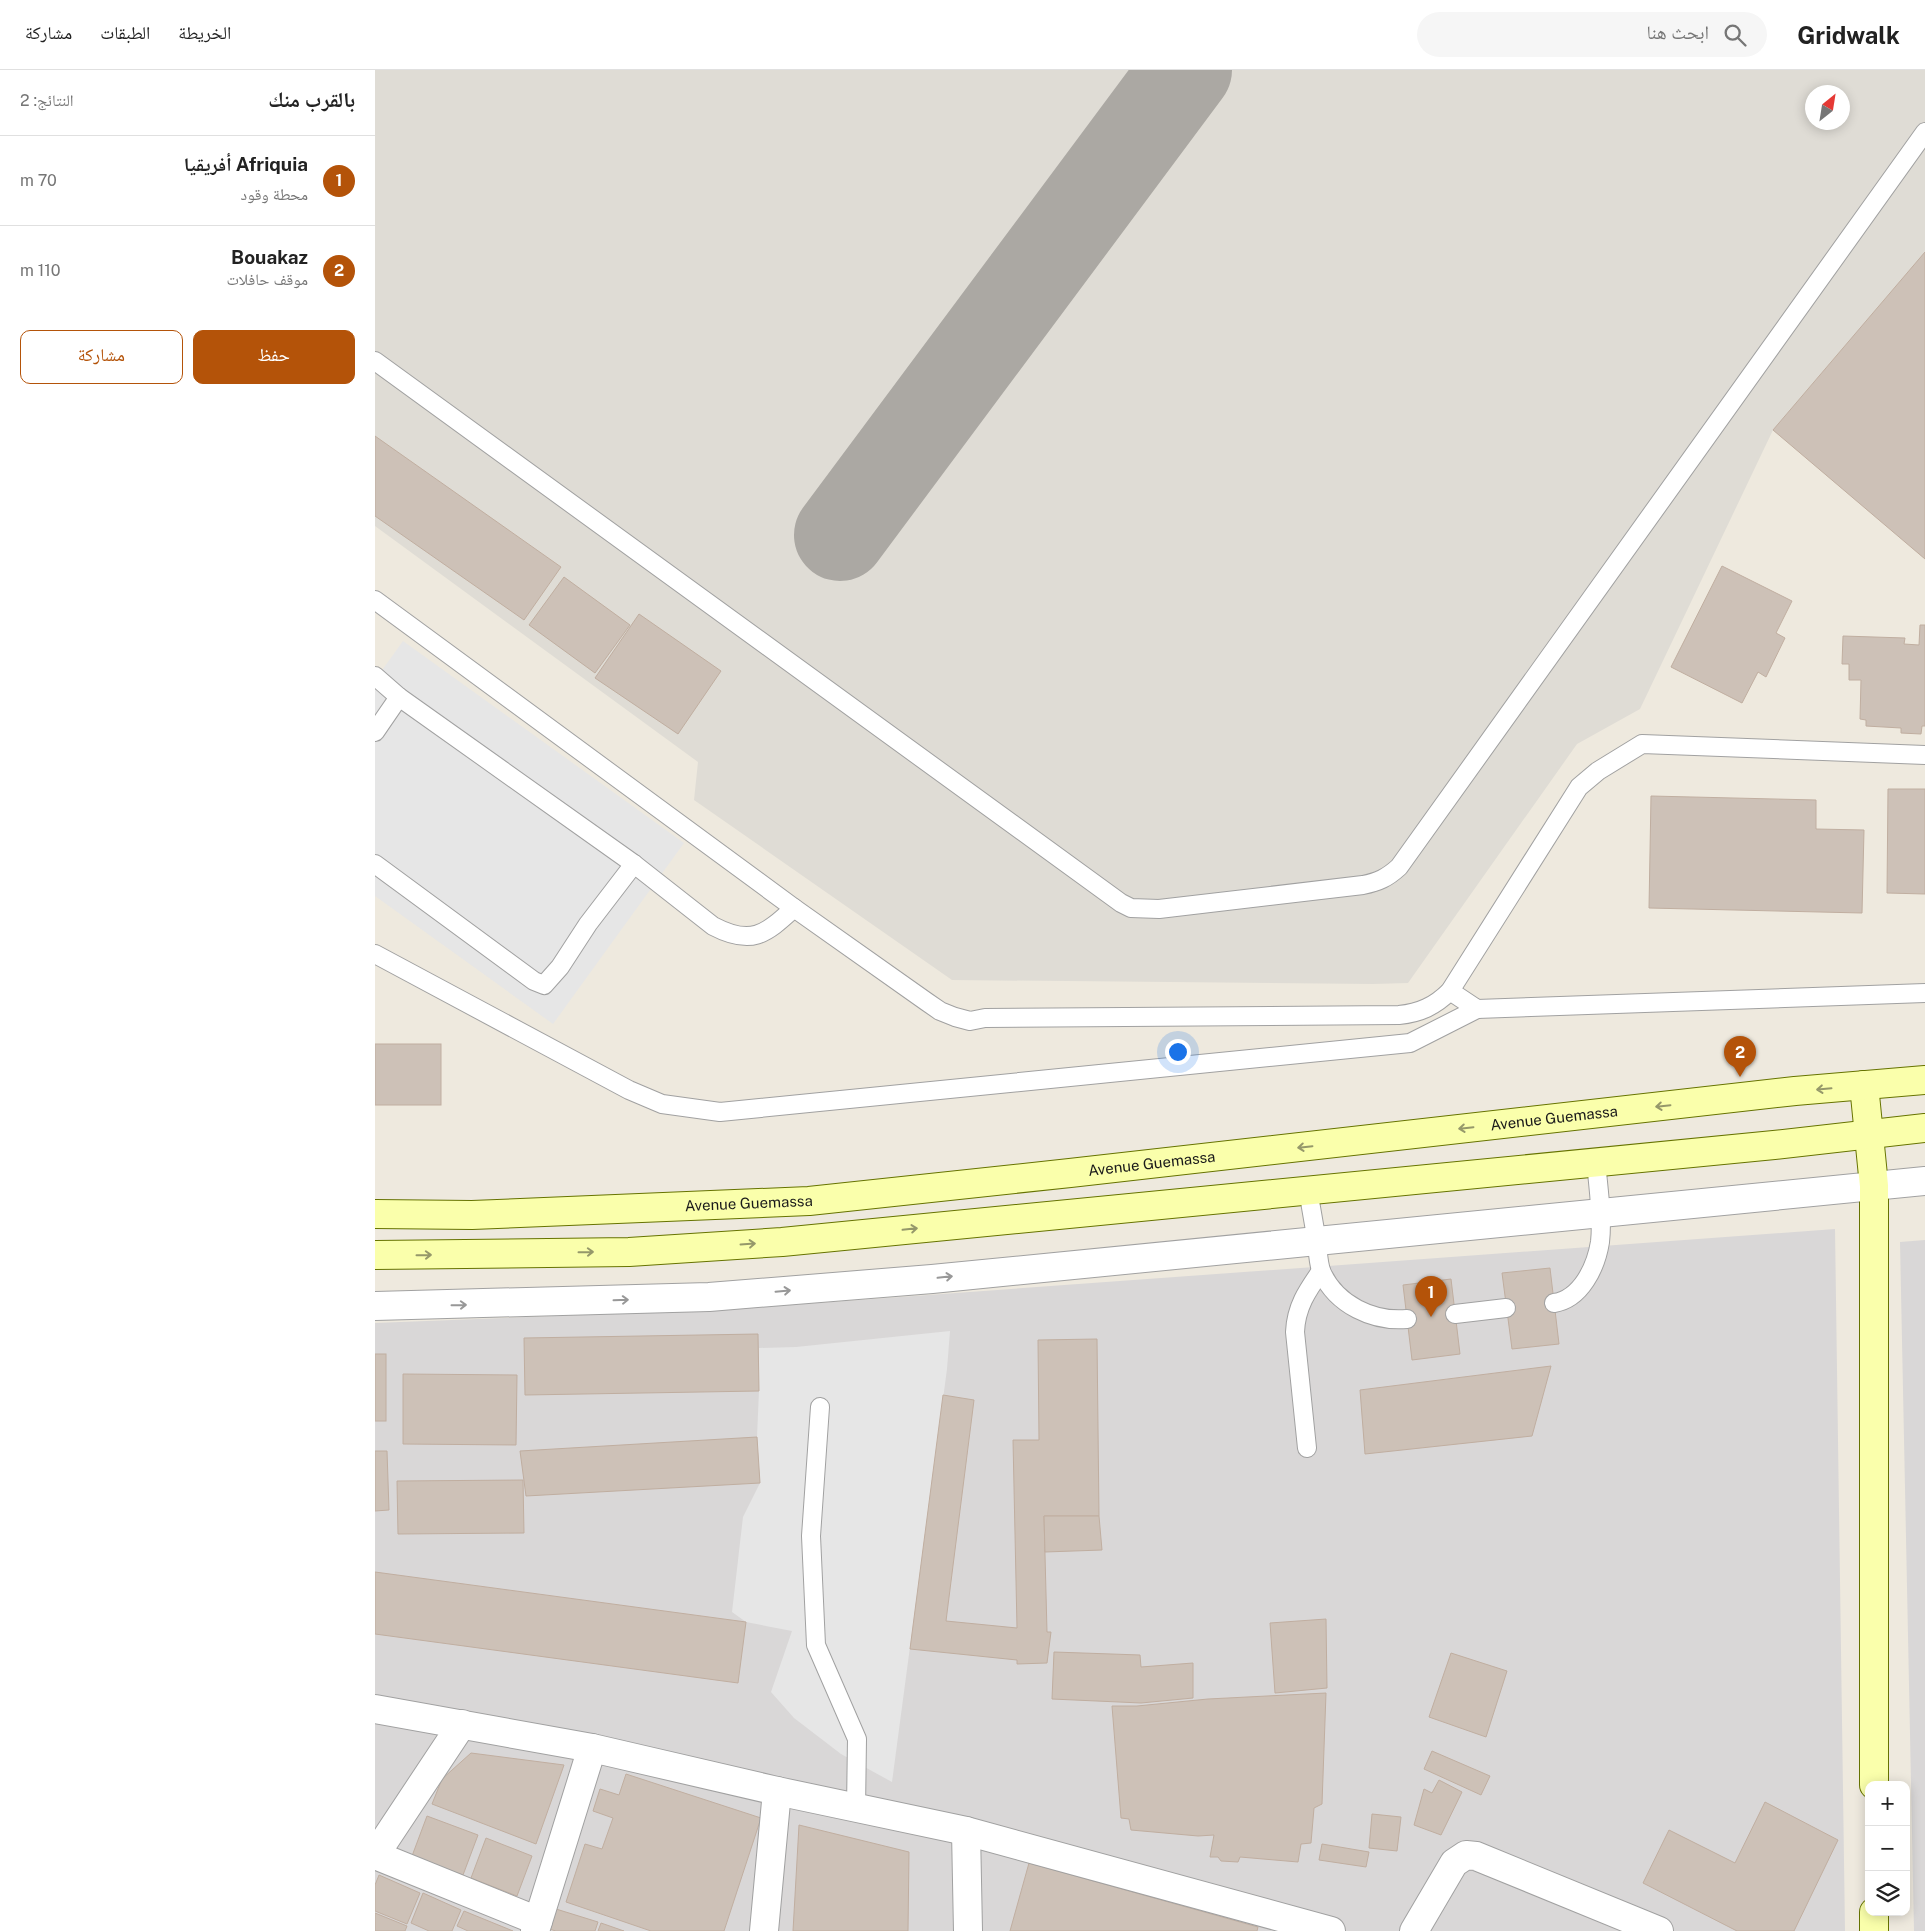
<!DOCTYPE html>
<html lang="ar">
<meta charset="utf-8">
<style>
body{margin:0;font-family:"Public Sans","Noto Naskh Arabic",sans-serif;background:#f6f6f6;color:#222;direction:rtl}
.controls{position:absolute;right:15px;bottom:15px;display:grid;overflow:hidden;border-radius:10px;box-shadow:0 2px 12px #0003}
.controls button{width:45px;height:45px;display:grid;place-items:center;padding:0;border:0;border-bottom:1px solid #e0e0e0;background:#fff;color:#222;font:25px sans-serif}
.compass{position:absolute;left:1430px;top:15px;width:45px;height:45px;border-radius:50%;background:#fff;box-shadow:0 2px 12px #0003;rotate:30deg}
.you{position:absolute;left:802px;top:981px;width:18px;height:18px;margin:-12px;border:4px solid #fff;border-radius:50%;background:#1a73e8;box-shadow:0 0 0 8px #1a73e833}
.badge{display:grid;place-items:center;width:32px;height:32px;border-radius:50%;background:#b45309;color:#fff;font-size:16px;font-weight:700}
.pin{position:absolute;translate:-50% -41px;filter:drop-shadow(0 1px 2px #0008)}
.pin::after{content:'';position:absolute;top:26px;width:18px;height:15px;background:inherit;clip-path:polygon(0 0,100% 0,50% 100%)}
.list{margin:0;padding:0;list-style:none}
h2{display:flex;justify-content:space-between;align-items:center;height:65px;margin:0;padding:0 20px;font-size:21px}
h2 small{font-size:16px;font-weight:400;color:#767676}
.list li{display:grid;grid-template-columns:32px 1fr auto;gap:15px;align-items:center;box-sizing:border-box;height:90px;padding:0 20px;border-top:1px solid #e0e0e0}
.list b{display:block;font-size:19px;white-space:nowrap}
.list p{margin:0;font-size:16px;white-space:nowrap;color:#767676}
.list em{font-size:16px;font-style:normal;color:#767676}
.actions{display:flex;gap:10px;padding:15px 20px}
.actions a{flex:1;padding:11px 0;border:1px solid #b45309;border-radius:10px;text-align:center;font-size:18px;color:#b45309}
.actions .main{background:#b45309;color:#fff}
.icon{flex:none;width:28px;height:28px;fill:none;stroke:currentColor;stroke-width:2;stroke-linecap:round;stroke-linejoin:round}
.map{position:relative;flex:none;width:1550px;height:1861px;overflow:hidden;direction:ltr}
header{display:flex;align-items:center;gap:30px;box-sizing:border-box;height:70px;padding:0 25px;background:#fff;border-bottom:1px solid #e0e0e0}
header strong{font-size:24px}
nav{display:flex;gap:28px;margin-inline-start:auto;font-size:18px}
.search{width:350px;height:45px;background:#f6f6f6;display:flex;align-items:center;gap:12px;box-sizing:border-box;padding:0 18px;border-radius:28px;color:#767676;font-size:19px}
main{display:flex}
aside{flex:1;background:#fff}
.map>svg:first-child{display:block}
</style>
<header>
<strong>Gridwalk</strong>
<div class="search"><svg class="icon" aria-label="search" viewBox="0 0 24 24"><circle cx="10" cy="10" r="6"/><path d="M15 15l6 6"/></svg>ابحث هنا</div>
<nav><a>الخريطة</a><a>الطبقات</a><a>مشاركة</a></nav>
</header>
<main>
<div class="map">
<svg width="1550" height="1861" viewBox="0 0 1550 1861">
<rect width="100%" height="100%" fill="#eee9de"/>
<g fill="#d9d7d7">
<path d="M1460 1159 1470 1861H0V1253L361 1239Z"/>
<path d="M1550 1170V1861H1539L1525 1172Z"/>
</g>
<path fill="#dfdcd5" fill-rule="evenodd" d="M0 0H1550V489L1398 360 1265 639 1202 674 1033 913 998 914 577 910 319 730 323 692 0 456ZM1438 22H1468V52H1438Z"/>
<g fill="#e6e6e6">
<path d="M28 571 309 773 178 954 0 826V610Z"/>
<path d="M575 1261 572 1299 517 1712 466 1684 419 1648 396 1622 417 1561 371 1552 357 1542 368 1447 385 1413 382 1367 384 1321V1278L421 1277Z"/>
</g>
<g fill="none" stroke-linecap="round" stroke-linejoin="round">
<path stroke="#aba8a3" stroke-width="92" d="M465 465 811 0"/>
</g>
<g fill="#cdc1b7" stroke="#c0aea0">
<path d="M1550 182V489L1398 360Z"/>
<path d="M0 366 186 497 149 550 0 446Z"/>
<path d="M1347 496 1417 531 1401 563 1410 568 1391 607 1383 602 1367 633 1296 597Z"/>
<path d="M189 507 255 555 220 603 154 555Z"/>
<path d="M264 544 346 601 303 664 220 608Z"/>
<path d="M1545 555H1550V656H1547L1546 664 1526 663V658L1491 656V650L1485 649 1486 610H1474V594H1467L1468 566 1530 568 1529 574 1544 575Z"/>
<path d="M1513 719H1550V824L1512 823Z"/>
<path d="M1276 726 1441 730V759L1489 760 1487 843 1274 838Z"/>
<rect x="0" y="974" width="66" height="61"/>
<path d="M1175 1198 1184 1274 1137 1279 1127 1203Z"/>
<path d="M1076 1209 1085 1284 1037 1290 1028 1215Z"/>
<path d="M383 1264 384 1321 150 1325 149 1268Z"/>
<path d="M722 1269 724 1446H669L672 1562H676L672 1593 642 1594V1590L535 1579 568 1325 599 1330 571 1551 642 1558 638 1370H664L663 1270Z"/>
<rect x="0" y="1284" width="11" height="67"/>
<path d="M1176 1296 1157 1366 990 1384 985 1320Z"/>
<path d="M28 1304 142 1305 141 1375 28 1374Z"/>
<path d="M382 1367 385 1413 151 1426 145 1381Z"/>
<path d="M0 1381H12L14 1440 0 1441Z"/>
<path d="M148 1410 149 1463 23 1464 22 1411Z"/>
<path d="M669 1446H724L727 1480 670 1482Z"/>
<path d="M0 1502 371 1552 363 1613 0 1564Z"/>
<path d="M951 1549 952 1618 900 1623 895 1553Z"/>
<path d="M679 1582 765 1585 766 1597 818 1593V1628L766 1633 677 1629Z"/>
<path d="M1076 1583 1132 1601 1111 1667 1054 1647Z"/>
<path d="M951 1623 947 1734 939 1738 936 1773 926 1774 923 1792 865 1787 863 1792 846 1791 843 1787H835L839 1765 823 1766 756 1760 754 1749 746 1748 737 1636H762L833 1629Z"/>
<path d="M1057 1681 1115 1706 1106 1725 1049 1699Z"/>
<path d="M96 1683 189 1695 161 1774 57 1734 67 1709Z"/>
<path d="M251 1704 386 1748 349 1861H276L191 1832 210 1774 227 1779 238 1748 218 1741 225 1719 244 1725Z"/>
<path d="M1064 1710 1087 1722 1066 1765 1039 1755 1049 1719 1057 1723Z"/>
<path d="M1390 1732 1463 1770 1419 1861H1362L1268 1813 1294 1760 1360 1793Z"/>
<path d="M997 1744 1026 1747 1022 1781 994 1778Z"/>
<path d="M52 1746 103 1765 88 1805 37 1786Z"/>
<path d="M424 1755 534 1782 533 1861H418Z"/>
<path d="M111 1768 157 1786 142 1826 96 1808Z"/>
<path d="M947 1774 994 1782 991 1797 944 1790Z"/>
<path d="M654 1793 883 1857 882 1861H635Z"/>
<path d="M4 1805 45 1823 32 1854 0 1841V1815Z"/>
<path d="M48 1823 86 1840 77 1861H54L36 1853Z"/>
<path d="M181 1839 223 1852 220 1861H181L174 1859Z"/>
<path d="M89 1841 138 1861H93L82 1856Z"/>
<path d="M0 1843 32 1856 30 1861H0Z"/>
<path d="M226 1853 249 1861H223Z"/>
</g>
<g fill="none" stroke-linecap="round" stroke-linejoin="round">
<g stroke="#a1a1a1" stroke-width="20">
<g id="lane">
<path d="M0 291 746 833 756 838 784 839 988 815C1003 812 1012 808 1024 797L1550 62"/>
<path d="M0 530 419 838 552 932 565 941 580 947 595 951 610 948 1024 945C1045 943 1060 936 1075 921L1204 717 1223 701 1267 674 1550 685"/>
<path d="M0 606 24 627 259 794 338 856C376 876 390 865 419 838"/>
<path d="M0 662 24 627"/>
<path d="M0 794 159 911 169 915 185 897 213 854 259 794"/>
<path d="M0 884 254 1020 287 1034 345 1042 1035 973 1102 939"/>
<path d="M1075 921 1102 939 1550 923"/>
<path d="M933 1120C936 1137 939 1155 942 1172 943 1182 943 1194 947 1203 962 1235 998 1252 1032 1249"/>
<path d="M1179 1233C1206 1229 1221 1197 1225 1172 1228 1146 1223 1117 1221 1091"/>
<path d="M1080 1244 1131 1238"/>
<path d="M445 1337 436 1466 441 1575 482 1669 481 1738"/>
<path d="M932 1378 920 1262C921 1237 932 1221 946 1201"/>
</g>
</g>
<g stroke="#a1a1a1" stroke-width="30">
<g id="street">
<path d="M0 1236 334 1227 557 1209 1550 1111"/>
<path d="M0 1639 217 1678 402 1721 591 1761 956 1861"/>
<path d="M591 1761 593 1861"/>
<path d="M0 1785 163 1851"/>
<path d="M0 1785 87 1654"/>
<path d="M160 1861 217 1678"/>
<path d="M389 1861 402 1721"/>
<path d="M1039 1861 1079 1793 1091 1785 1101 1786 1284 1861"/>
</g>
</g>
<g stroke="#667300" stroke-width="30">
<g id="secondary">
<path d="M1489 1015 1499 1116V1715"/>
<path id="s1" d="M0 1144 97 1145 434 1131 695 1103 1420 1021 1550 1010"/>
<path d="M0 1185 254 1182 407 1172 1399 1075 1550 1058"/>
<path d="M1499 1861V1842"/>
</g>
</g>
<use href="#lane" stroke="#fff" stroke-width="18"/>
<use href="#street" stroke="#fff" stroke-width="28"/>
<use href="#secondary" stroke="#faffab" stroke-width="28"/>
</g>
<defs><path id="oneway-shaft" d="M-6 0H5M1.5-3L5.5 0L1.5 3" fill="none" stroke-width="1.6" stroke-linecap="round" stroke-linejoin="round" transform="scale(1.25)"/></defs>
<g stroke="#95986a">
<use href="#oneway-shaft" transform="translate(1449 1019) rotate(175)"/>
<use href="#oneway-shaft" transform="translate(1288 1036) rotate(174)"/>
<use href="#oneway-shaft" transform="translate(1091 1058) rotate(174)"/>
<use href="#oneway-shaft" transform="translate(930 1077) rotate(174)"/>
<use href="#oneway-shaft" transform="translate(535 1159) rotate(-6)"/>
<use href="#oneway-shaft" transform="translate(373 1174) rotate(-4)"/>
<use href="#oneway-shaft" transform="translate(211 1182) rotate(-1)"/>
<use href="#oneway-shaft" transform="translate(49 1185) rotate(-1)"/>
</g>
<g stroke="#989898">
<use href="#oneway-shaft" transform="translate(570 1207) rotate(-6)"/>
<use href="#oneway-shaft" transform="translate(408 1221) rotate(-5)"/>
<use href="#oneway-shaft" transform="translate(246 1230) rotate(-2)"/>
<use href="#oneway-shaft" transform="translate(84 1235) rotate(-1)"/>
</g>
<g text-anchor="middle" stroke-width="4.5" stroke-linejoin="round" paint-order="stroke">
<g font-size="15" fill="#1a1a1a" stroke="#fff">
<text dy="5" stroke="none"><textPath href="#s1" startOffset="1184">Avenue Guemassa</textPath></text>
<text dy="5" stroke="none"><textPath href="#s1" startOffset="779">Avenue Guemassa</textPath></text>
<text dy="5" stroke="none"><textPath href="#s1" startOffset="374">Avenue Guemassa</textPath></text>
</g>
</g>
</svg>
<div class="controls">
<button>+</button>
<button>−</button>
<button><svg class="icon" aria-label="layers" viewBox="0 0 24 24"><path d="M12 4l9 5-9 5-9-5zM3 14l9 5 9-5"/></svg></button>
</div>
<svg class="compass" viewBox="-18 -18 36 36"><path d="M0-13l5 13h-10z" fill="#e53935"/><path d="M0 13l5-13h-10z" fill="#767676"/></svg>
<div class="you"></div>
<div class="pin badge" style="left:1056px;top:1247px">1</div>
<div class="pin badge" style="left:1365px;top:1007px">2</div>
</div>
<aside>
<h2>بالقرب منك<small>النتائج: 2</small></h2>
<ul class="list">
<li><span class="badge">1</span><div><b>Afriquia أفريقيا</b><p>محطة وقود</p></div><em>70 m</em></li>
<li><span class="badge">2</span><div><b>Bouakaz</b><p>موقف حافلات</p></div><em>110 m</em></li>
</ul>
<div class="actions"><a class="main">حفظ</a><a>مشاركة</a></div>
</aside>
</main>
